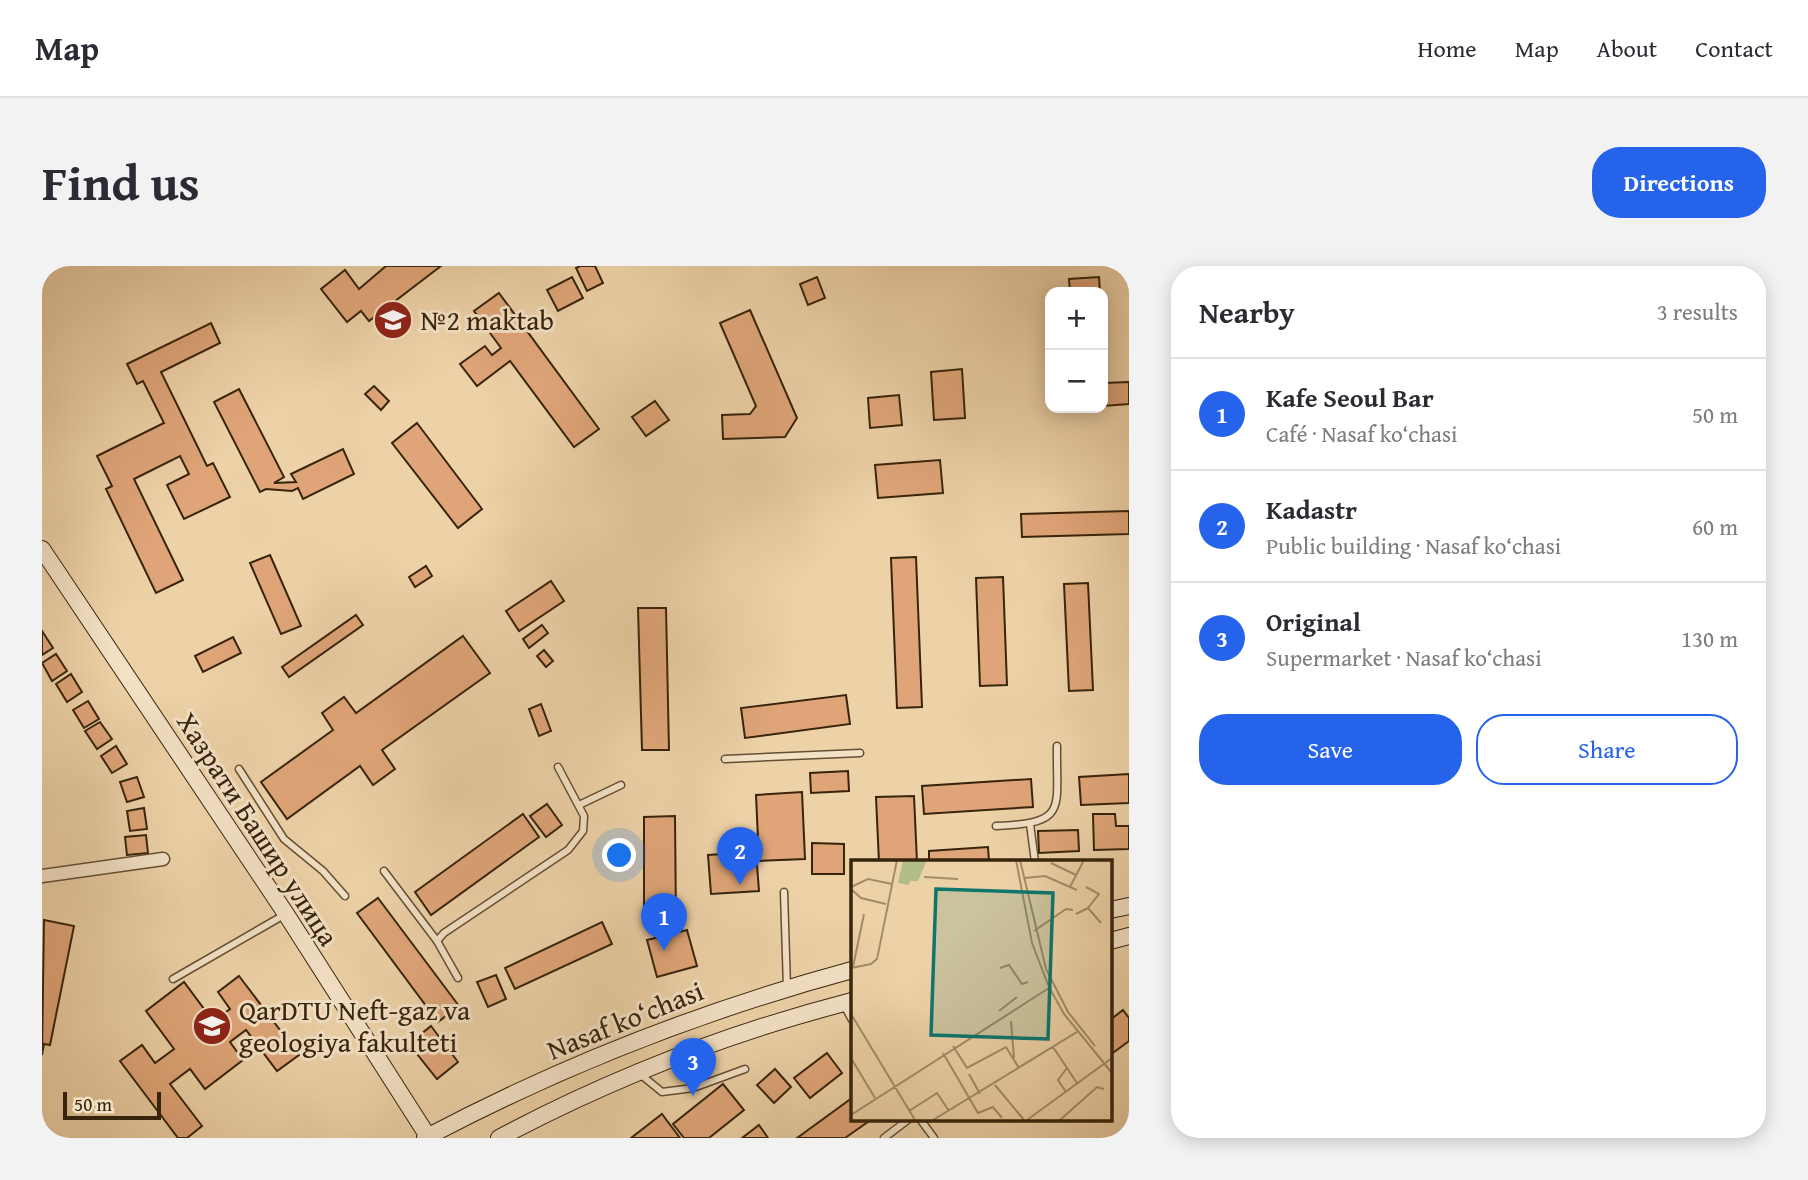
<!DOCTYPE html>
<meta charset="utf-8">
<style>
body{margin:0;font-family:"Gentium Book Plus",serif;background:#f2f2f3;color:#2b2b33}
.controls{position:absolute;right:21px;top:21px;display:grid;overflow:hidden;border-radius:14px;box-shadow:0 4px 18px #0003}
.controls button{width:63px;height:63px;display:grid;place-items:center;padding:0;border:0;border-bottom:2px solid #e1e1e2;background:#fff;color:#2b2b33;font:35px sans-serif}
.scale{position:absolute;left:21px;bottom:18px;width:98px;box-sizing:border-box;padding-left:7px;border:4px solid #37240c;border-top:0;font-size:19px;line-height:24px;white-space:nowrap;color:#37240c;-webkit-text-stroke:5px #f3e1c6;paint-order:stroke}
.you{position:absolute;left:578px;top:590px;width:24px;height:24px;margin:-18px;border:5px solid #fff;border-radius:50%;background:#1a73e8;box-shadow:0 0 0 10px #1a73e833}
.badge{display:grid;place-items:center;width:46px;height:46px;border-radius:50%;background:#2563eb;color:#fff;font-size:23px;font-weight:700}
.pin{position:absolute;translate:-50% -58px;filter:drop-shadow(0 2px 4px #0008)}
.pin::after{content:'';position:absolute;top:37px;width:24px;height:21px;background:inherit;clip-path:polygon(0 0,100% 0,50% 100%)}
.list{margin:0;padding:0;list-style:none}
h2{display:flex;justify-content:space-between;align-items:center;height:91px;margin:0;padding:0 28px;font-size:30px}
h2 small{font-size:23px;font-weight:400;color:#7c7c81}
.list li{display:grid;grid-template-columns:46px 1fr auto;gap:21px;align-items:center;box-sizing:border-box;height:112px;padding:0 28px;border-top:2px solid #e1e1e2}
.list b{display:block;font-size:26px;white-space:nowrap}
.list p{margin:0;font-size:23px;white-space:nowrap;color:#7c7c81}
.list em{font-size:23px;font-style:normal;color:#7c7c81}
.actions{display:flex;gap:14px;padding:21px 28px}
.actions a{flex:1;padding:16px 0;border:2px solid #2563eb;border-radius:28px;text-align:center;font-size:24px;color:#2563eb}
.actions .main{background:#2563eb;color:#fff}
.map{position:relative;flex:none;width:1087px;height:872px;overflow:hidden;border-radius:28px}
header{display:flex;align-items:center;gap:42px;box-sizing:border-box;height:98px;padding:0 35px;background:#fff;border-bottom:2px solid #e1e1e2}
header strong{font-size:33px}
nav{display:flex;gap:38px;margin-inline-start:auto;font-size:24px}
.intro{display:flex;align-items:center;justify-content:space-between;box-sizing:border-box;height:168px;padding:0 42px}
h1{margin:0;font-size:49px}
.button{padding:18px 32px;border-radius:28px;background:#2563eb;color:#fff;font-size:24px;font-weight:700}
main{display:flex;gap:42px;padding:0 42px}
aside{flex:1;background:#fff;border-radius:28px;box-shadow:0 4px 18px #0003}
.map>svg:first-child{display:block}
</style>
<header>
<strong>Map</strong>
<nav><a>Home</a><a>Map</a><a>About</a><a>Contact</a></nav>
</header>
<div class="intro"><h1>Find us</h1><a class="button">Directions</a></div>
<main>
<div class="map">
<svg width="1087" height="872" viewBox="0 0 1087 872">
<rect width="100%" height="100%" fill="#edd1a7"/>
<filter id="stains"><feTurbulence type="fractalNoise" baseFrequency=".00286" numOctaves="4"/><feColorMatrix values="0 0 0 0 .2 0 0 0 0 .09 0 0 0 0 .02 0 0 0 .5 -.17"/></filter>
<radialGradient id="worn" r=".72"><stop offset=".6" stop-color="#630" stop-opacity="0"/><stop offset="1" stop-color="#630" stop-opacity=".3"/></radialGradient>
<g fill="#dfa578" stroke="#37240c" stroke-width="2">
<path d="M399 0 327 55 319 45 305 56 279 23 303 4 317 23 344 0Z"/>
<path d="M538 0H553L561 17 545 25 534 2Z"/>
<path d="M530 11 541 32 516 45 505 24Z"/>
<path d="M775 11 783 32 766 39 758 18Z"/>
<path d="M1057 11 1058 26H1028L1027 13Z"/>
<path d="M457 27 557 163 532 181 468 95 435 120 418 98 443 80 450 89 459 82 432 45Z"/>
<path d="M708 44 755 152 743 171 681 173 680 149 708 148 714 140 678 57Z"/>
<path d="M169 57 178 77 119 106 165 200 171 197 188 231 142 253 125 219 147 208 138 190 92 213 141 314 114 327 64 223 70 220 55 190 122 157 101 115 95 118 85 98Z"/>
<path d="M1061 92 1062 117 1087 116V138L1061 140Z"/>
<path d="M920 103 923 152 892 154 889 106Z"/>
<path d="M332 120 347 135 339 144 323 128Z"/>
<path d="M197 123 242 211 232 217 254 216 249 208 301 183 312 208 261 233 256 222 250 225 224 223 218 226 172 136Z"/>
<path d="M857 129 860 159 828 162 826 132Z"/>
<path d="M613 135 627 154 604 170 590 151Z"/>
<path d="M375 157 440 243 416 262 350 177Z"/>
<path d="M898 194 901 227 836 232 833 199Z"/>
<path d="M1087 245V268L980 271 979 248Z"/>
<path d="M228 289 259 360 239 368 208 297Z"/>
<path d="M874 291 880 441 855 442 849 292Z"/>
<path d="M384 300 390 310 373 321 367 311Z"/>
<path d="M961 311 965 419 938 420 934 312Z"/>
<path d="M509 315 522 335 477 365 464 345Z"/>
<path d="M1046 317 1051 424 1027 425 1022 318Z"/>
<path d="M596 342H624L627 484H600Z"/>
<path d="M314 349 321 359 247 411 240 401Z"/>
<path d="M500 359 506 367 487 382 481 373Z"/>
<path d="M0 365 11 382 0 389Z"/>
<path d="M421 370 448 407 340 484 353 503 331 519 318 500 245 553 219 516 291 464 280 447 302 431 314 447Z"/>
<path d="M191 371 199 387 161 406 153 390Z"/>
<path d="M502 384 511 395 504 401 495 390Z"/>
<path d="M14 388 25 405 10 415 0 397Z"/>
<path d="M29 408 40 426 25 436 14 418Z"/>
<path d="M804 429 808 458 703 472 699 442Z"/>
<path d="M46 435 57 453 42 462 31 444Z"/>
<path d="M499 438 509 465 497 470 487 443Z"/>
<path d="M58 456 70 473 55 483 43 465Z"/>
<path d="M74 480 85 498 70 507 59 490Z"/>
<path d="M806 505 807 525 769 527 768 507Z"/>
<path d="M1087 508V537L1039 539 1037 511Z"/>
<path d="M95 511 102 531 85 536 78 516Z"/>
<path d="M989 513 991 541 882 548 880 520Z"/>
<path d="M760 526 763 593 717 595 714 529Z"/>
<path d="M872 530 875 596H837L834 531Z"/>
<path d="M505 538 520 559 504 571 488 550Z"/>
<path d="M102 542 105 563 88 565 85 545Z"/>
<path d="M481 548 497 571 389 649 373 626Z"/>
<path d="M1051 548H1073L1074 560H1087V583L1052 584Z"/>
<path d="M633 550 634 658H602V551Z"/>
<path d="M1036 564 1037 585 997 587 996 565Z"/>
<path d="M104 569 106 587 85 589 83 571Z"/>
<path d="M770 577 802 578V608H770Z"/>
<path d="M946 581 947 596H887V585Z"/>
<path d="M714 586 717 625 669 628 666 589Z"/>
<path d="M336 632 417 740 396 756 315 647Z"/>
<path d="M2 654 32 660 8 779 2 778 0 789Z"/>
<path d="M560 656 570 678 473 723 463 702Z"/>
<path d="M645 664 655 700 615 711 605 674Z"/>
<path d="M454 709 464 733 446 741 435 716Z"/>
<path d="M197 710 257 789 235 805 204 764 188 776 201 794 163 823 148 803 128 818 160 860 145 872H136L78 795 100 779 113 797 132 783 104 745 142 716 171 755 188 743 176 726Z"/>
<path d="M1081 744 1087 752V775L1068 789V754Z"/>
<path d="M389 760 416 796 395 813 367 778Z"/>
<path d="M785 787 800 807 768 832 752 812Z"/>
<path d="M733 803 749 821 732 837 715 819Z"/>
<path d="M681 818 702 844 667 872H642L631 858Z"/>
<path d="M810 832V853H830L803 872H755Z"/>
<path d="M620 848 638 872H589Z"/>
<path d="M717 859 726 872H700Z"/>
</g>
<g fill="none" stroke-linecap="round" stroke-linejoin="round">
<g stroke="#644f33" stroke-width="9">
<g id="lane">
<path d="M683 493 818 487"/>
<path d="M197 503 242 573 281 605 303 630"/>
<path d="M537 539 579 519"/>
<path d="M988 558 993 596"/>
<path d="M954 560C1027 557 1014 544 1015 480"/>
<path d="M342 605 395 675"/>
<path d="M742 626 745 722"/>
<path d="M416 712 395 675 402 667 526 584 541 565 542 550 516 501"/>
<path d="M131 713 242 649"/>
<path d="M802 739 810 754"/>
<path d="M598 808 620 826 651 822 703 803"/>
<path d="M878 853 892 872"/>
<path d="M842 872 867 853"/>
</g>
</g>
<g stroke="#644f33" stroke-width="15">
<path id="street" d="M0 610 121 593"/>
</g>
<g stroke="#37240c" stroke-width="18">
<g id="secondary">
<path d="M0 283 244 648 387 872"/>
<path d="M1068 644 1087 640"/>
<path d="M1068 675 1087 670"/>
<path d="M383 872C519 800 662 744 810 704"/>
<path d="M457 872C568 813 689 766 810 735"/>
</g>
</g>
<use href="#lane" stroke="#f3e1c6" stroke-width="6"/>
<use href="#street" stroke="#f3e1c6" stroke-width="12"/>
<use href="#secondary" stroke="#f3e1c6" stroke-width="16"/>
</g>
<defs>
<g id="school-disc" transform="scale(2.0125)"><circle r="9.5" fill="#8f2418" stroke="#f3e1c6"/><path d="M0-5L7-2L0 1L-7-2ZM-4 1L0 2.5L4 1V4Q0 6-4 4Z" fill="#fff"/></g>
<g id="university-disc" transform="scale(2.0125)"><circle r="9.5" fill="#8f2418" stroke="#f3e1c6"/><path d="M0-5L7-2L0 1L-7-2ZM-4 1L0 2.5L4 1V4Q0 6-4 4Z" fill="#fff"/></g>
</defs>
<g fill-rule="evenodd">
<use href="#school-disc" x="351" y="54"/>
<use href="#university-disc" x="170" y="760"/>
</g>
<g text-anchor="middle" stroke-width="6" stroke-linejoin="round" paint-order="stroke">
<g font-size="28" fill="#37240c" stroke="#f3e1c6" text-anchor="start">
<text x="378" y="64">№2 maktab</text>
<text x="197" y="754">QarDTU Neft-gaz va<tspan x="197" dy="32">geologiya fakulteti</tspan></text>
</g>
<g font-size="28" fill="#37240c" stroke="#f3e1c6">
<text transform="translate(216 563) rotate(57)" y="10">Хазрати Башир улица</text>
<text transform="translate(583 754) rotate(-22)" y="10">Nasaf ko‘chasi</text>
</g>
</g>
<g transform="translate(809 594)">
<rect width="261" height="261" fill="#edd1a7"/>
<path d="M52 0H76L67 21H59L58 25 47 23Z" fill="#b3bd8b"/>
<path fill="none" stroke="#a48c69" stroke-width="2" d="M165 0 181 83 198 127 213 154 261 213M169 0 195 109 217 152 244 186M200 3 225 15M73 17 107 19M174 18 194 16 226 30M0 27 17 19 41 24M219 27 233 0M235 27 248 34 237 48M0 29 10 38 35 44M225 54 237 48 250 63M183 71 215 49 222 50M2 107 13 54M0 108 20 104 26 99 46 0M149 108 158 105 171 124 177 122M148 151 166 137M0 154 64 260M160 161 163 198M102 186 116 208 155 187 168 208M202 187 226 223M92 193 127 253 142 247 151 258M0 198 24 238M118 214 129 234M144 225 173 260M215 232 207 220 216 208M58 251 86 233 98 251M0 255 198 128M82 260 226 172M176 260 261 198M209 260 246 227 253 229"/>
<path fill="#0f766e" fill-opacity="0.15" stroke="#0f766e" stroke-width="3.5" d="M85 29 202 33 197 179 80 175Z"/>
<rect width="261" height="261" fill="none" stroke="#37240c" stroke-width="3.5"/>
</g>
<rect width="100%" height="100%" filter="url(#stains)"/>
<rect width="100%" height="100%" fill="url(#worn)"/>
</svg>
<div class="controls">
<button>+</button>
<button>−</button>
</div>
<div class="scale">50 m</div>
<div class="you"></div>
<div class="pin badge" style="left:622px;top:685px">1</div>
<div class="pin badge" style="left:698px;top:619px">2</div>
<div class="pin badge" style="left:651px;top:830px">3</div>
</div>
<aside>
<h2>Nearby<small>3 results</small></h2>
<ul class="list">
<li><span class="badge">1</span><div><b>Kafe Seoul Bar</b><p>Café · Nasaf ko‘chasi</p></div><em>50 m</em></li>
<li><span class="badge">2</span><div><b>Kadastr</b><p>Public building · Nasaf ko‘chasi</p></div><em>60 m</em></li>
<li><span class="badge">3</span><div><b>Original</b><p>Supermarket · Nasaf ko‘chasi</p></div><em>130 m</em></li>
</ul>
<div class="actions"><a class="main">Save</a><a>Share</a></div>
</aside>
</main>
